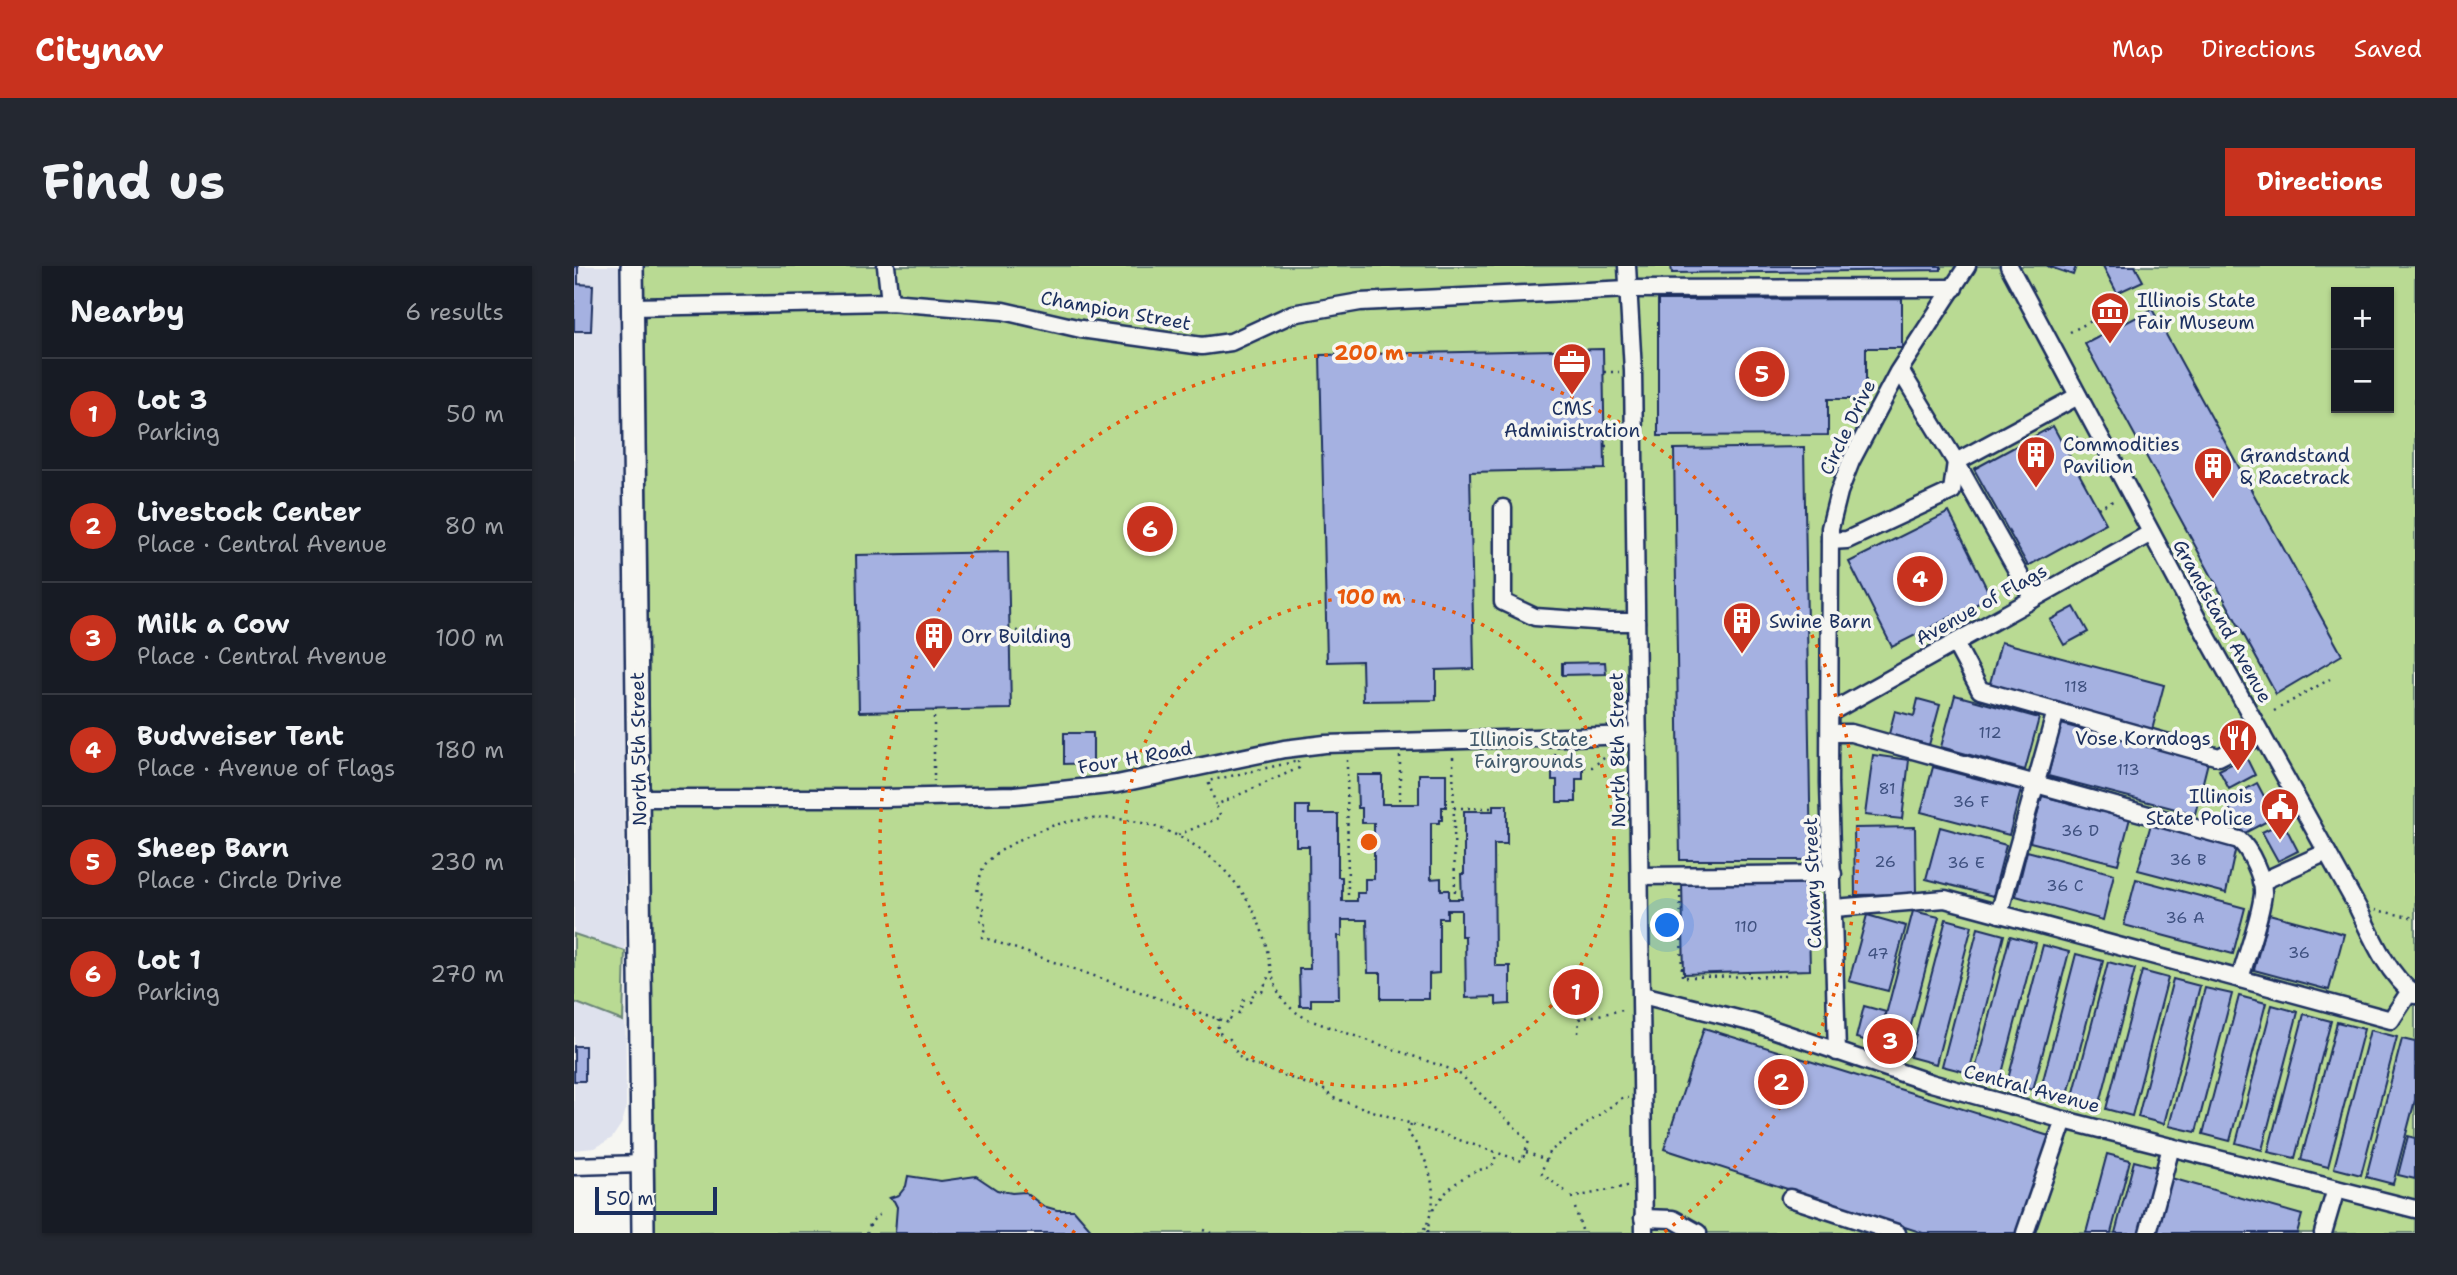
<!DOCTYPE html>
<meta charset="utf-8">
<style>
body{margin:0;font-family:"Shantell Sans",sans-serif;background:#242831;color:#f1f3f6}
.controls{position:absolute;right:21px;top:21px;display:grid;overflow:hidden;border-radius:0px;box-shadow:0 2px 5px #0004}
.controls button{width:63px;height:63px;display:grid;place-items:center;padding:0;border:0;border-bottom:2px solid #363941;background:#171b24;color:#f1f3f6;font:35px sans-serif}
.scale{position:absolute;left:21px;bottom:18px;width:122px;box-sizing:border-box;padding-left:7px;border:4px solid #1b2f5e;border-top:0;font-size:19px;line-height:24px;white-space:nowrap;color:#1b2f5e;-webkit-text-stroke:5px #f6f6f2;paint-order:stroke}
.you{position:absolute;left:1094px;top:660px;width:24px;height:24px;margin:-18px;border:5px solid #fff;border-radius:50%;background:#1a73e8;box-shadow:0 0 0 10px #1a73e833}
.badge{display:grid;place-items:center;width:46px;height:46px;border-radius:50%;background:#c8321e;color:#fff;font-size:23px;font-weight:700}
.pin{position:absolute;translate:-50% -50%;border:4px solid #fff;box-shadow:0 2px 7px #0006}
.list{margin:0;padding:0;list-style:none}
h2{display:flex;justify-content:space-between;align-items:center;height:91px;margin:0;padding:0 28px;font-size:30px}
h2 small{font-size:23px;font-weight:400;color:#9ea1a6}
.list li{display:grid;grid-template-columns:46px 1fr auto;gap:21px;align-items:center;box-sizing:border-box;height:112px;padding:0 28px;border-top:2px solid #363941}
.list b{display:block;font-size:26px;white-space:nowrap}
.list p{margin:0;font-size:23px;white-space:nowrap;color:#9ea1a6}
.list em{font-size:23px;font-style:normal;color:#9ea1a6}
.map{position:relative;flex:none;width:1841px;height:967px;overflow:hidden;border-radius:0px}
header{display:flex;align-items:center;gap:42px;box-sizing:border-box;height:98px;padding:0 35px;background:#c8321e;color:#fff}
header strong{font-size:33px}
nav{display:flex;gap:38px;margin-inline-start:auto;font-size:24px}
.intro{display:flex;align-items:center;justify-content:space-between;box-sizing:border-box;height:168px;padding:0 42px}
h1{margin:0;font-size:49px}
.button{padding:18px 32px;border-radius:0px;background:#c8321e;color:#fff;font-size:24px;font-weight:700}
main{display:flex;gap:42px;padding:0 42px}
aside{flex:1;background:#171b24;border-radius:0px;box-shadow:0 2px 5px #0004}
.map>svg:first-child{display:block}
</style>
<header>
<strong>Citynav</strong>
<nav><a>Map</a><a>Directions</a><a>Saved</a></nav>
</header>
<div class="intro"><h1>Find us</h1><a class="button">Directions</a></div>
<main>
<aside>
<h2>Nearby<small>6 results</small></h2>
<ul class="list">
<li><span class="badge">1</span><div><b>Lot 3</b><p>Parking</p></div><em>50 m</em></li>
<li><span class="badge">2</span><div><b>Livestock Center</b><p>Place · Central Avenue</p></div><em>80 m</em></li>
<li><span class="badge">3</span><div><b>Milk a Cow</b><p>Place · Central Avenue</p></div><em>100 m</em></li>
<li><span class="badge">4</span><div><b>Budweiser Tent</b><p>Place · Avenue of Flags</p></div><em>180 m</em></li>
<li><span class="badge">5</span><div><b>Sheep Barn</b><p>Place · Circle Drive</p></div><em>230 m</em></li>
<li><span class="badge">6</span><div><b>Lot 1</b><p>Parking</p></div><em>270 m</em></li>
</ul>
</aside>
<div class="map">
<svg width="1841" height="967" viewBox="0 0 1841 967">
<rect width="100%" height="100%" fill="#f6f6f2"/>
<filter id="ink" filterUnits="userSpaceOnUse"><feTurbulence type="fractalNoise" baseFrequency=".0143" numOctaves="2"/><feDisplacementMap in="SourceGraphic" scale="14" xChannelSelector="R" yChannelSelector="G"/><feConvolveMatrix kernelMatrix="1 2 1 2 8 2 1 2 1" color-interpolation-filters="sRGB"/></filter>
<g filter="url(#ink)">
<path fill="#dee1ed" d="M0 0H47L52 830V843L48 857 38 872 21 882 0 884Z"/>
<g fill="#b9da93" stroke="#6a8478" stroke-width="2" fill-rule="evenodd">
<path d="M70 0H1841V967H81ZM1762 26H1815V142H1762Z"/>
<path d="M0 668 51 685 49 755 0 736Z"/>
</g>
<g fill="#a5b1e1" stroke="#1b2f5e" stroke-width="2">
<path d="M0 0H4V18L19 19 17 65H0Z"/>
<path d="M1097 0H1367V4L1098 7Z"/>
<path d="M1473 0H1502L1499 9Z"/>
<path d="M1529 0H1561L1569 15 1543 27Z"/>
<path d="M1328 33V82H1292V133H1254V169L1084 170V34Z"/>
<path d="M1578 43 1768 389 1702 428 1511 78Z"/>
<path d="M1029 83 1031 203 896 206 900 403 862 404V434L789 435 788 395 753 396 746 89Z"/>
<path d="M1479 160 1532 257 1454 300 1400 203Z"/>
<path d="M1230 181 1237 594H1106L1100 183Z"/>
<path d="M1375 246 1417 331 1318 381 1275 296Z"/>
<path d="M434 286 437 443 285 446 282 289Z"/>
<path d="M1500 341 1514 366 1490 379 1476 354Z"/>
<path d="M1427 376 1590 419 1578 464 1415 421Z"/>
<path d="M1031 396 1032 408 988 409V397Z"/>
<path d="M1381 429 1465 452 1451 504 1367 481Z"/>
<path d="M1344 433 1366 439 1355 479 1315 468 1321 445 1340 450Z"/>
<path d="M1487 458 1634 496 1621 548 1474 510Z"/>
<path d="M490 467H519V497L490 498Z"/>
<path d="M1299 489 1335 494 1328 553 1291 549Z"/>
<path d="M1672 491 1681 509 1655 523 1645 504Z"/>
<path d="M1359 501 1447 524 1435 569 1347 546Z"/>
<path d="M978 502H1009V513H1002V536H983V514H978Z"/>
<path d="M845 508H872V541H868V554H865V557H857V613L867 612V624H875V633H888L887 608H890V545H919V539H933V578H920L921 700H936V738L922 739V731L892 732 891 670H887V644H873V652H865V707L855 708V733H807V707H794L793 654H768V670H764L765 733H737V740H726L725 703H736L735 580H722V540H735V548H764V611H768V635H783V627H791V613H800V557H788V542H784L783 509H808V538H845Z"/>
<path d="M1683 517 1701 551 1669 568 1651 535Z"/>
<path d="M1468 530 1556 552 1544 598 1456 576Z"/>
<path d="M1709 556 1724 585 1704 595 1688 566Z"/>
<path d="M1577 558 1662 581 1652 627 1564 604Z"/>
<path d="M1341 561 1342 628 1281 629 1280 562Z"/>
<path d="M1366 561 1432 579 1419 630 1352 613Z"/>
<path d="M1453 585 1540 608 1529 654 1442 630Z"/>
<path d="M1562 613 1671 642 1659 688 1550 659Z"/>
<path d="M1234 614 1236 704 1110 708 1108 616Z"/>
<path d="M1339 645 1365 651 1329 790 1303 783Z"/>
<path d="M1695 648 1770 668 1755 724 1680 704Z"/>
<path d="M1293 649 1332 660 1314 725 1275 715Z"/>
<path d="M1372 653 1398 660 1362 798 1336 791Z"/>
<path d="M1404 662 1430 669 1395 807 1368 800Z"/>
<path d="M1436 670 1462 677 1426 815 1400 808Z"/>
<path d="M1469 679 1495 686 1459 824 1433 817Z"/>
<path d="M1502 688 1529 695 1493 832 1466 826Z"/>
<path d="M1534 696 1561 703 1525 841 1498 834Z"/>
<path d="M1568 705 1594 712 1558 850 1532 843Z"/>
<path d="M1599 713 1626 720 1590 858 1564 851Z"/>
<path d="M1631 722 1658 728 1622 866 1595 860Z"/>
<path d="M1665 730 1692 737 1656 875 1629 868Z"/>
<path d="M1698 739 1724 746 1688 884 1662 877Z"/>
<path d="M1290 740 1312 746 1303 777 1282 772Z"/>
<path d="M1730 748 1757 755 1721 892 1694 886Z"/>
<path d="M1763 756 1790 763 1754 901 1727 894Z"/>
<path d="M1130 762 1475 870 1444 967H1349L1090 883Z"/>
<path d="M1796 764 1823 771 1787 909 1760 902Z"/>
<path d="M1828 773 1841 776V834L1819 918 1792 911Z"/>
<rect x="0" y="780" width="11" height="35"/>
<path d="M1834 870 1841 872V913L1824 909Z"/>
<path d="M1533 888 1556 894 1537 967H1512Z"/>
<path d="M1560 895 1583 901 1566 967H1541Z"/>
<path d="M334 910 367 915 402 910 423 924 438 927 451 926 469 940 483 944H500L520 967H321L323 941 320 935 315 932 325 929 332 920Z"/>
<path d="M1597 912 1728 949 1723 967H1581Z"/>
</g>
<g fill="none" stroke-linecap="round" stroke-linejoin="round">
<g stroke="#1b2f5e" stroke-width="21">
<g id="minor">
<path d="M312 0 316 36"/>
<path d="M1053 0 1059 105 1070 967"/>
<path d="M1435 0 1625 356 1784 642C1798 672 1814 709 1841 729"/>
<path d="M59 41 316 36 429 45 507 63 628 80 657 76 718 48 786 36 1054 23 1380 22"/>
<path d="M1326 104 1382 196 1459 333"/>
<path d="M929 242V336L961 351 1034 356H1062"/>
<path d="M1256 275 1273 274 1378 225 1382 196 1504 130"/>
<path d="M1381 377 1406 424 1645 491 1688 469"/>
<path d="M1257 446 1577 267"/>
<path d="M1256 467H1277L1665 574C1676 583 1690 613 1689 628 1686 654 1673 687 1666 713"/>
<path d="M64 532H310L441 529 543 518 710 483 751 478 1064 469"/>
<path d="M1066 610 1259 608"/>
<path d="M1687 616 1753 586"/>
<path d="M1260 642 1371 633 1817 754 1836 725"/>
<path d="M1425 648 1482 445"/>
<path d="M1068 729 1180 757 1357 817 1490 854 1841 943"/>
<path d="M1263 786 1255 517 1256 262 1265 226 1277 195 1324 106 1393 0"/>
<path d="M0 900 68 898"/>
<path d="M1216 932 1323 967"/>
<path d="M1069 952 1099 953 1124 967"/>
<path d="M1451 967 1490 854"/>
<path d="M1574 967 1597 881"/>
<path d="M1749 967 1762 923"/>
</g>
</g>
<g stroke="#1b2f5e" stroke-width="26">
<path id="major" d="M58 0 69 967"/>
</g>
<g stroke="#1b2f5e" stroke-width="2.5" stroke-dasharray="2 5" stroke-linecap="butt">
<path d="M1496 66 1549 39"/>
<path d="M1030 106H1045"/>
<path d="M1490 179 1506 170"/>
<path d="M1031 180H1033"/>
<path d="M1524 242 1541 234"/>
<path d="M435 365H470"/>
<path d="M360 444V515"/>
<path d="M1700 445 1756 413"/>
<path d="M981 488V501H1018L1037 487"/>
<path d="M826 490V538"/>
<path d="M879 491 881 628"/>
<path d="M773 494 774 630"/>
<path d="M724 495 725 502 642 539 634 515Z"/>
<path d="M880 542H919"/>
<path d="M604 569 647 551 642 539"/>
<path d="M1106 624 1108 711 1215 710"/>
<path d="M1801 644 1841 652"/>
<path d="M644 753 643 759 649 774 656 773 664 790 672 796 753 825 757 831 948 895 955 875 887 809 876 803 738 755C687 733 703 695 683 653 646 570 553 532 469 563 453 569 419 586 410 600 406 607 405 618 403 626L409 628 404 641 411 643 406 656 412 659 408 671 644 753 655 757 659 745 665 747 670 734 676 736 681 724 688 726 693 713 697 711"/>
<path d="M1004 767 1005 753 1049 744"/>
<path d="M837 858 834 867C857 895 869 934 848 967"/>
<path d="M952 886 972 894 975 886 1048 832H1054"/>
<path d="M972 894 967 907 991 925"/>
<path d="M997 932 1053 920"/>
<path d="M1001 942 1009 967"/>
<path d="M859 944C872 922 892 905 918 901L923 887"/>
<path d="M629 964 637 967"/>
<path d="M293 967 297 956 306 948"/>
<path d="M853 967 855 957"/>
</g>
<use href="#minor" stroke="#f6f6f2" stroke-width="16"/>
<use href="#major" stroke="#f6f6f2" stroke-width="21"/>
</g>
</g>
<g fill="none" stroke="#e8590c" stroke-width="3.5" stroke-dasharray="3.5 7">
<circle cx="795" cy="576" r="245"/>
<path d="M501 967A489 489 0 1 1 1089 967"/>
</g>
<defs>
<g id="museum-pin" transform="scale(2.0125)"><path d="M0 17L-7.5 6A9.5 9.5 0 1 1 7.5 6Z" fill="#c8321e" stroke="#f6f6f2"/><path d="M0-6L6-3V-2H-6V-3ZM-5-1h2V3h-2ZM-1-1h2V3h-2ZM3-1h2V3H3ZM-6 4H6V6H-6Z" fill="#fff"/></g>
<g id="office-pin" transform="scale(2.0125)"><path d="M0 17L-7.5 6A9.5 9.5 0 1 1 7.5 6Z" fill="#c8321e" stroke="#f6f6f2"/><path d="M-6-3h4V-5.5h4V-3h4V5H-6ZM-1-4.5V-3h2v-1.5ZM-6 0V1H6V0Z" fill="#fff"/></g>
<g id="building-pin" transform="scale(2.0125)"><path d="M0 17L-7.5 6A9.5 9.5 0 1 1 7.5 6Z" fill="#c8321e" stroke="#f6f6f2"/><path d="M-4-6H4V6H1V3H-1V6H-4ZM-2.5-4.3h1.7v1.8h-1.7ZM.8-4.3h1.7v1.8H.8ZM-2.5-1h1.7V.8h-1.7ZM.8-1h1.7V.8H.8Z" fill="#fff"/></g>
<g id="restaurant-pin" transform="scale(2.0125)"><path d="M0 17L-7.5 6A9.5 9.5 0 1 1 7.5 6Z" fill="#c8321e" stroke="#f6f6f2"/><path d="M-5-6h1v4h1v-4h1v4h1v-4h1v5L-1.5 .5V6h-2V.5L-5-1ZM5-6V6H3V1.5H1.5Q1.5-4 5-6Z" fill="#fff"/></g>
<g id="civic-pin" transform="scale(2.0125)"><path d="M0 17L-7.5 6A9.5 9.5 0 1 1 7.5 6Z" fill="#c8321e" stroke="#f6f6f2"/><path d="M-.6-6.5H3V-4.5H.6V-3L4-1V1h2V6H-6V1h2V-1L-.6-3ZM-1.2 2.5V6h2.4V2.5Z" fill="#fff"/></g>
</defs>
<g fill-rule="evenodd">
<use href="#museum-pin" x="1536" y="45"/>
<use href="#office-pin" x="998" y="96"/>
<use href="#building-pin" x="1462" y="189"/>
<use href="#building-pin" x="1639" y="200"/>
<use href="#building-pin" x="1168" y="355"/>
<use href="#building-pin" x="360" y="370"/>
<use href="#restaurant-pin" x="1664" y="472"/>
<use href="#civic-pin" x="1706" y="541"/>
</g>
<g text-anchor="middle" stroke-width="7" stroke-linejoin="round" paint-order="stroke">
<g font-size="16" fill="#3e507f">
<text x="1502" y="426">118</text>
<text x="1416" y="472">112</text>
<text x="1554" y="509">113</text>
<text x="1313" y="528">81</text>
<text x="1397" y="541">36 F</text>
<text x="1506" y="570">36 D</text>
<text x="1614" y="599">36 B</text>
<text x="1311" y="601">26</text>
<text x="1392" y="602">36 E</text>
<text x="1491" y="625">36 C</text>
<text x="1611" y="657">36 A</text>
<text x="1172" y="666">110</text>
<text x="1725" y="692">36</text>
<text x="1304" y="693">47</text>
</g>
<g font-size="19" fill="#1b2f5e" stroke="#f6f6f2" text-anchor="start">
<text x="1563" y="41">Illinois State<tspan x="1563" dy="22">Fair Museum</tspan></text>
<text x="998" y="149" text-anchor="middle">CMS<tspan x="998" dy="22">Administration</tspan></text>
<text x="1489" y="185">Commodities<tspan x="1489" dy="22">Pavilion</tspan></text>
<text x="1666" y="196">Grandstand<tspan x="1666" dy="22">&amp; Racetrack</tspan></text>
<text x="1195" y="362">Swine Barn</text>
<text x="387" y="377">Orr Building</text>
<text x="1637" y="479" text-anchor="end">Vose Korndogs</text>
<text x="1679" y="537" text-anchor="end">Illinois<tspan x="1679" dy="22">State Police</tspan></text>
</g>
<g font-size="19" fill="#1b2f5e" stroke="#f6f6f2">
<text transform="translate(542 44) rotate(10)" y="7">Champion Street</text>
<text transform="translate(1273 161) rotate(-64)" y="7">Circle Drive</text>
<text transform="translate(1407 338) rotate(-29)" y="7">Avenue of Flags</text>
<text transform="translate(1649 355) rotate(61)" y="7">Grandstand Avenue</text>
<text transform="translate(64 483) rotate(-91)" y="7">North 5th Street</text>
<text transform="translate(1043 484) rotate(-91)" y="7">North 8th Street</text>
<text transform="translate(561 491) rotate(-10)" y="7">Four H Road</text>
<text transform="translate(1238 617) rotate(-92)" y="7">Calvary Street</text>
<text transform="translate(1458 822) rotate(15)" y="7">Central Avenue</text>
</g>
<g font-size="19" fill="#425a6b" stroke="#f6f6f2">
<text x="955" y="480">Illinois State<tspan x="955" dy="22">Fairgrounds</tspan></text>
</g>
</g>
<circle cx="795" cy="576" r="10" fill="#e8590c" stroke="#f6f6f2" stroke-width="3.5"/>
<g font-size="21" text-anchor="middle" font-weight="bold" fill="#e8590c" stroke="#f6f6f2" stroke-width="7" stroke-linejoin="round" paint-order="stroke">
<text x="795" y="94">200 m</text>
<text x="795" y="338">100 m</text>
</g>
</svg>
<div class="controls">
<button>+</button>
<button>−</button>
</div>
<div class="scale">50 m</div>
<div class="you"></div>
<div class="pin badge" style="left:1002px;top:726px">1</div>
<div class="pin badge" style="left:1207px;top:816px">2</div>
<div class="pin badge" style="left:1316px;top:775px">3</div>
<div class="pin badge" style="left:1346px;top:313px">4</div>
<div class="pin badge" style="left:1188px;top:108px">5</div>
<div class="pin badge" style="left:576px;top:263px">6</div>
</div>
</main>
